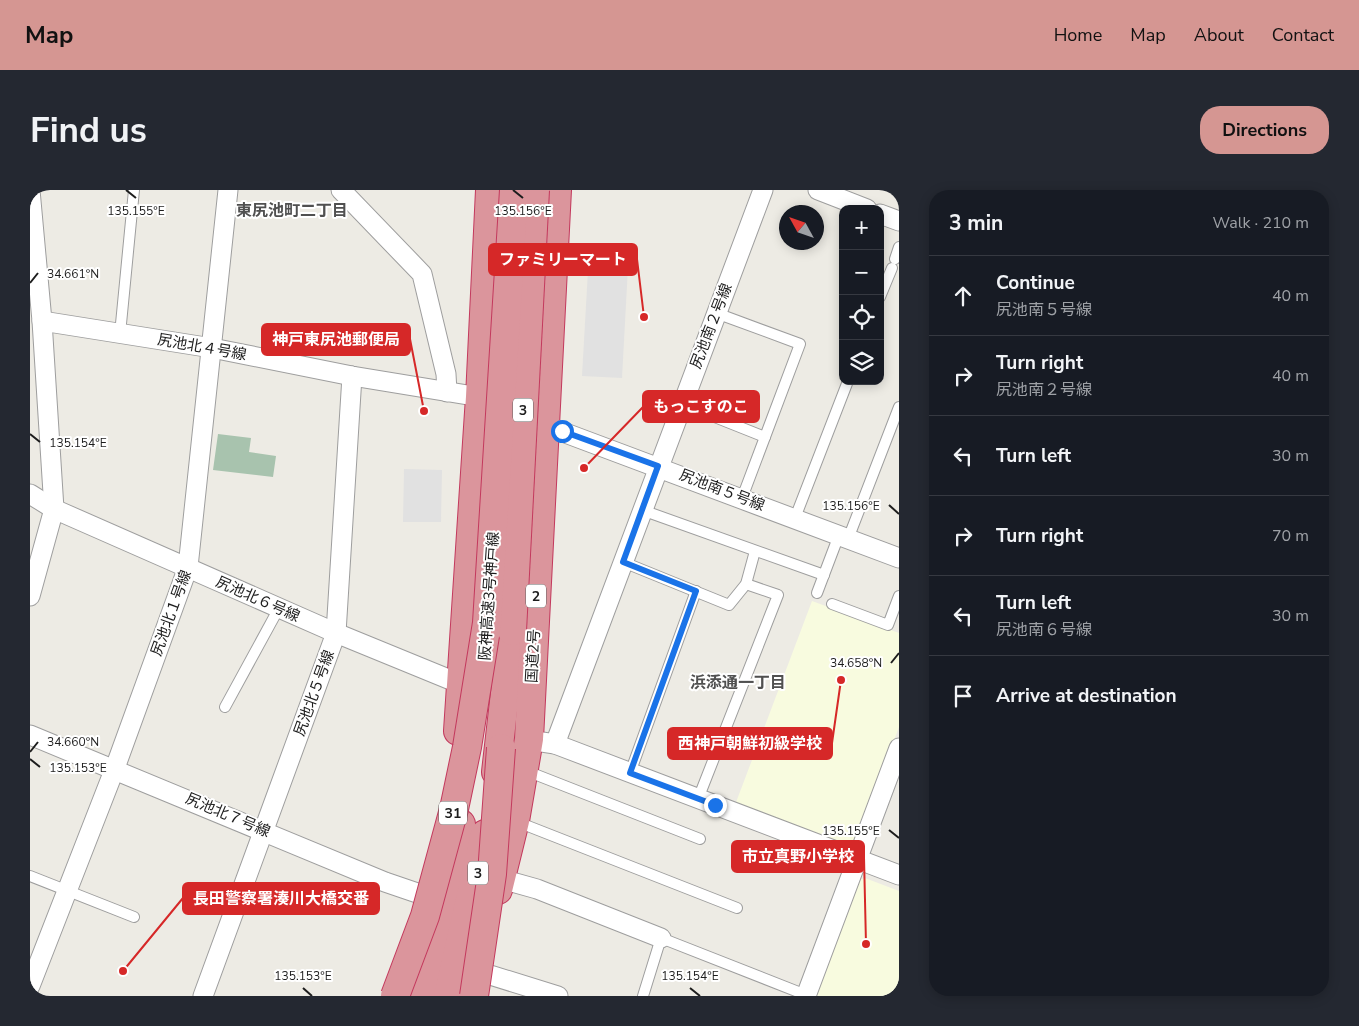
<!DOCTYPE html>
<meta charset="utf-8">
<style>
body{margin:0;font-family:"Nunito Sans","Noto Sans JP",sans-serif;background:#242831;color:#f1f3f6}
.controls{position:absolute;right:15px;top:15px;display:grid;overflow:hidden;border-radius:10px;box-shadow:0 2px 12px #0003}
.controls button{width:45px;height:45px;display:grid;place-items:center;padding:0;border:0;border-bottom:1px solid #363941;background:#171b24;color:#f1f3f6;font:25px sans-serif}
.compass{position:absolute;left:749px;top:15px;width:45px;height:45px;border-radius:50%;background:#171b24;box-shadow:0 2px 12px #0003;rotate:310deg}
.stop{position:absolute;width:15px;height:15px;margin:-11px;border:4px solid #1a73e8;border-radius:50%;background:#fff}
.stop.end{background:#1a73e8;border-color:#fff;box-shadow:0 1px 5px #0008}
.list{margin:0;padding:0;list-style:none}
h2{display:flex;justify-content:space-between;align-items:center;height:65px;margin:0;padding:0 20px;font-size:21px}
h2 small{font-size:16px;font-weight:400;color:#9ea1a6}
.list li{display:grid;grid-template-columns:32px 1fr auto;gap:15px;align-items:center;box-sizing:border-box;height:80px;padding:0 20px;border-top:1px solid #363941}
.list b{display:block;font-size:19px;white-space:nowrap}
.list p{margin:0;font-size:16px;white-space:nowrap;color:#9ea1a6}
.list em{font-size:16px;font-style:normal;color:#9ea1a6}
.icon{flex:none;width:28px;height:28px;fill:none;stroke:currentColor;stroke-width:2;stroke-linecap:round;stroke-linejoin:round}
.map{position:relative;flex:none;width:869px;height:806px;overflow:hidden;border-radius:20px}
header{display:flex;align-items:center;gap:30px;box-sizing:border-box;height:70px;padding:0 25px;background:#d59692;color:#111}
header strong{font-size:24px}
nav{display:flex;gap:28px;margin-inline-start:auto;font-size:18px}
.intro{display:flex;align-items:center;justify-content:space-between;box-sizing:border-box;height:120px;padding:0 30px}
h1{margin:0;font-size:35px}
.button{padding:12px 22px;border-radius:20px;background:#d59692;color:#111;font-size:18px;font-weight:700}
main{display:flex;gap:30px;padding:0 30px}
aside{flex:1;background:#171b24;border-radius:20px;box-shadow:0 2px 12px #0003}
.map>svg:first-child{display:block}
</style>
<header>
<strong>Map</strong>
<nav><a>Home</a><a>Map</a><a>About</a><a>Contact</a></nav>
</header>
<div class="intro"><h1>Find us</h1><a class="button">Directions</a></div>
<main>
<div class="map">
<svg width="869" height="806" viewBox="0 0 869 806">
<rect width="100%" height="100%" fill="#edebe4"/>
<g fill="#f8fbdf">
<path d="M782 411 869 443V537L823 659 705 615Z"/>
<path d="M835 688 869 701V806H783L827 691Z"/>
</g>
<path fill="#a8c3ae" d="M188 244 221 248 219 262 246 266 243 287 183 280Z"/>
<g fill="#e1e1e1">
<path d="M559 63 598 77 592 188 552 186Z"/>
<path d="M374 279 412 280 411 332H373Z"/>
</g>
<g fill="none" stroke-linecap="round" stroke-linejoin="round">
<g stroke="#9e9e9e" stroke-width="12">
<g id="lane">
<path d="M865 69 869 57"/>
<path d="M850 107 862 78"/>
<path d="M686 123 770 154 712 308"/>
<path d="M90 144 104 0"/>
<path d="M652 214 735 247"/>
<path d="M612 320 794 385"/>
<path d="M765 328 818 191"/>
<path d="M818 349 869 217"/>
<path d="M593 372 699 415 716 394 725 361"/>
<path d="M787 403 809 345"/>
<path d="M802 414 858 435 869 406"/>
<path d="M195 517 249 418"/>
<path d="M494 580 670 649"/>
<path d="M600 583 666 401"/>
<path d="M668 609 748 405 716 394"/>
<path d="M485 631 707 718"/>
<path d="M0 686 104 727"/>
<path d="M613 806 631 748 776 805"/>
</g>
</g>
<g stroke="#9e9e9e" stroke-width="21">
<g id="street">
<path d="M311 0 392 84 416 184 417 202"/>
<path d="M788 0 837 19"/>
<path d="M850 24 869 31"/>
<path d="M12 131 182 158 322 186 450 207"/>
<path d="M514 235 869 368"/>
<path d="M0 304 24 319 306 443 433 495"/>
<path d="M0 406 24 319 12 131 0 0"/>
<path d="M0 545 355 692 396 706"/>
<path d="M512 552 525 554 869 685"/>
<path d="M525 554 733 0"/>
<path d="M471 689 507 699 631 748"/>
<path d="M444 780 528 806"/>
<path d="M0 796 85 578 158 377 198 0"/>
<path d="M173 806 306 443 322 186"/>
<path d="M776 806 869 558"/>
</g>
</g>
<g stroke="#c3395d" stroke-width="30">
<g id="highway">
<path d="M428 541 450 207 460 0"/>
<path d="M466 582 482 441"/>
<path d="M468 700 485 631 499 549 527 0"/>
<path d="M393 806 431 634"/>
<path d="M418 806 455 644"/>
</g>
</g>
<use href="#lane" stroke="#fff" stroke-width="10"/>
<use href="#street" stroke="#fff" stroke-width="19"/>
<use href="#highway" stroke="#db959c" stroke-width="28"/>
<g stroke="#c3395d" stroke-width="30" stroke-linecap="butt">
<g id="highway-bridge">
<path d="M482 441 505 0"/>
<path d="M365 806 395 726 424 619 437 557 457 433 484 0"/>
<path d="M444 806 462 684 471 558"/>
</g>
</g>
<use href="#highway-bridge" stroke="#db959c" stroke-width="28"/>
</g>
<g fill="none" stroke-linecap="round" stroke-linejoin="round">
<path stroke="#1a73e8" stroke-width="6" d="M532 241 628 276 593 372 666 401 600 583 685 615"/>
</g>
<path fill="none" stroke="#1d1d1d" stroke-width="2" d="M96 0 106 8M483 0 493 8M0 93 8 83M0 244 10 252M859 315 869 324M861 473 869 463M0 562 8 552M0 569 10 577M859 640 869 648M273 798 282 806M660 798 670 806"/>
<g text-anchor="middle" stroke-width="4" stroke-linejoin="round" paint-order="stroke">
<g fill="#fff" stroke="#616161" stroke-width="1">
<rect x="483" y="208.5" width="20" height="23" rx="4"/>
<rect x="496" y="394.5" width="20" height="23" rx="4"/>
<rect x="409" y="611.5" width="28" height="23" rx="4"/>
<rect x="438" y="671.5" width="20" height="23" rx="4"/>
</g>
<g font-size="14" font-weight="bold" fill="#1d1d1d">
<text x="493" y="225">3</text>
<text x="506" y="411">2</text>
<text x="423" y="628">31</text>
<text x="448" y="688">3</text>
</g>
<g font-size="15" fill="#1d1d1d" stroke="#fff">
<text transform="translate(681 136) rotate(-69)" y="5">尻池南２号線</text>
<text transform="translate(172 157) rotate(10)" y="5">尻池北４号線</text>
<text transform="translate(692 300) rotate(21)" y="5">尻池南５号線</text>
<text transform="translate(459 406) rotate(-86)" y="5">阪神高速3号神戸線</text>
<text transform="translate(228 409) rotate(24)" y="5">尻池北６号線</text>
<text transform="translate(141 423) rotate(-70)" y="5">尻池北１号線</text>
<text transform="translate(503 466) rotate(-87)" y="5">国道2号</text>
<text transform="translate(284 503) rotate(-70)" y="5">尻池北５号線</text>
<text transform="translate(198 625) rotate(23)" y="5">尻池北７号線</text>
</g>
<g font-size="16" font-weight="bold" fill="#505050" stroke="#fff">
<text x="262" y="26">東尻池町二丁目</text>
<text x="708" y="498">浜添通一丁目</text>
</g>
</g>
<g font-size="12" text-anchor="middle" fill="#1d1d1d" stroke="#fff" stroke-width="4" stroke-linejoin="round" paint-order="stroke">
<text x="493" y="25">135.156°E</text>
<text x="106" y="25">135.155°E</text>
<text x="43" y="88">34.661°N</text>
<text x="48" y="257">135.154°E</text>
<text x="821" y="320">135.156°E</text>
<text x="826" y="477">34.658°N</text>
<text x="43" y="556">34.660°N</text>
<text x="48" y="582">135.153°E</text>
<text x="821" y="645">135.155°E</text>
<text x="273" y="790">135.153°E</text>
<text x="660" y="790">135.154°E</text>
</g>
<path fill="none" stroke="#d62828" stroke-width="2" d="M614 127L607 69M394 221L380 149M554 278L613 217M811 490L802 553M836 754L834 667M93 781L153 708"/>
<g fill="#d62828" stroke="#fff" stroke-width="2">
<circle cx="614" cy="127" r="5"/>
<circle cx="394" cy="221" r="5"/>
<circle cx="554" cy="278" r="5"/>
<circle cx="811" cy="490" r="5"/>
<circle cx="836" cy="754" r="5"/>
<circle cx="93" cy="781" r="5"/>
</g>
<g fill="#d62828" stroke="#d62828" stroke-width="2">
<rect x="459" y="54" width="148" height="31" rx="5"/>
<rect x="232" y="134" width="148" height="31" rx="5"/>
<rect x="613" y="201" width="116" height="31" rx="5"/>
<rect x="638" y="538" width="164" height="31" rx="5"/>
<rect x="702" y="651" width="132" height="31" rx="5"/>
<rect x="153" y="693" width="196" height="31" rx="5"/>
</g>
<g font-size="16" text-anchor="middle" font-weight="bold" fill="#fff">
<text x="533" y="75">ファミリーマート</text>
<text x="306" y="155">神戸東尻池郵便局</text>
<text x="671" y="222">もっこすのこ</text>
<text x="720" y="559">西神戸朝鮮初級学校</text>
<text x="768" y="672">市立真野小学校</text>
<text x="251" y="714">長田警察署湊川大橋交番</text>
</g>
</svg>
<div class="controls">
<button>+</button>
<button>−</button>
<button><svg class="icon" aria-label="locate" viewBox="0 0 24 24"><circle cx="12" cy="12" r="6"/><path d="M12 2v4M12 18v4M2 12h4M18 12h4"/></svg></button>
<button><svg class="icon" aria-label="layers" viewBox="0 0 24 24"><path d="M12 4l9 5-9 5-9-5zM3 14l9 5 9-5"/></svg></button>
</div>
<svg class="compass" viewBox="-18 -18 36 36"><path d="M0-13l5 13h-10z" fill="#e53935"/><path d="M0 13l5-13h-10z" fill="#9ea1a6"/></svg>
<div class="stop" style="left:532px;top:241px"></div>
<div class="stop end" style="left:685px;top:615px"></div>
</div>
<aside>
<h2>3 min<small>Walk · 210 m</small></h2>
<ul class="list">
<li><svg class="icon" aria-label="ahead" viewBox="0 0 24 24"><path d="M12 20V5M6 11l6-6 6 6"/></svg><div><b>Continue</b><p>尻池南５号線</p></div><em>40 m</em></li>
<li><svg class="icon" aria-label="right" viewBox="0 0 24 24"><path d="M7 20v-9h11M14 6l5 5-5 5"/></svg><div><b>Turn right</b><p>尻池南２号線</p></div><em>40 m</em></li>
<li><svg class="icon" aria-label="left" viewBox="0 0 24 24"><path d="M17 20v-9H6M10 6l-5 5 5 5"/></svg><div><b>Turn left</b></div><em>30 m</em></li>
<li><svg class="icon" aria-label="right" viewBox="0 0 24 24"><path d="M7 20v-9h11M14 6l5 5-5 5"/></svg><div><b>Turn right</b></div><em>70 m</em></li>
<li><svg class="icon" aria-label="left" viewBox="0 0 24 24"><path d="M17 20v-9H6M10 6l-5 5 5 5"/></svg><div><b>Turn left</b><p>尻池南６号線</p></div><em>30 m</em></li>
<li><svg class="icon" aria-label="arrive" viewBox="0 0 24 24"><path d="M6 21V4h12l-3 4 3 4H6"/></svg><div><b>Arrive at destination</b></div></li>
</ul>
</aside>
</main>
